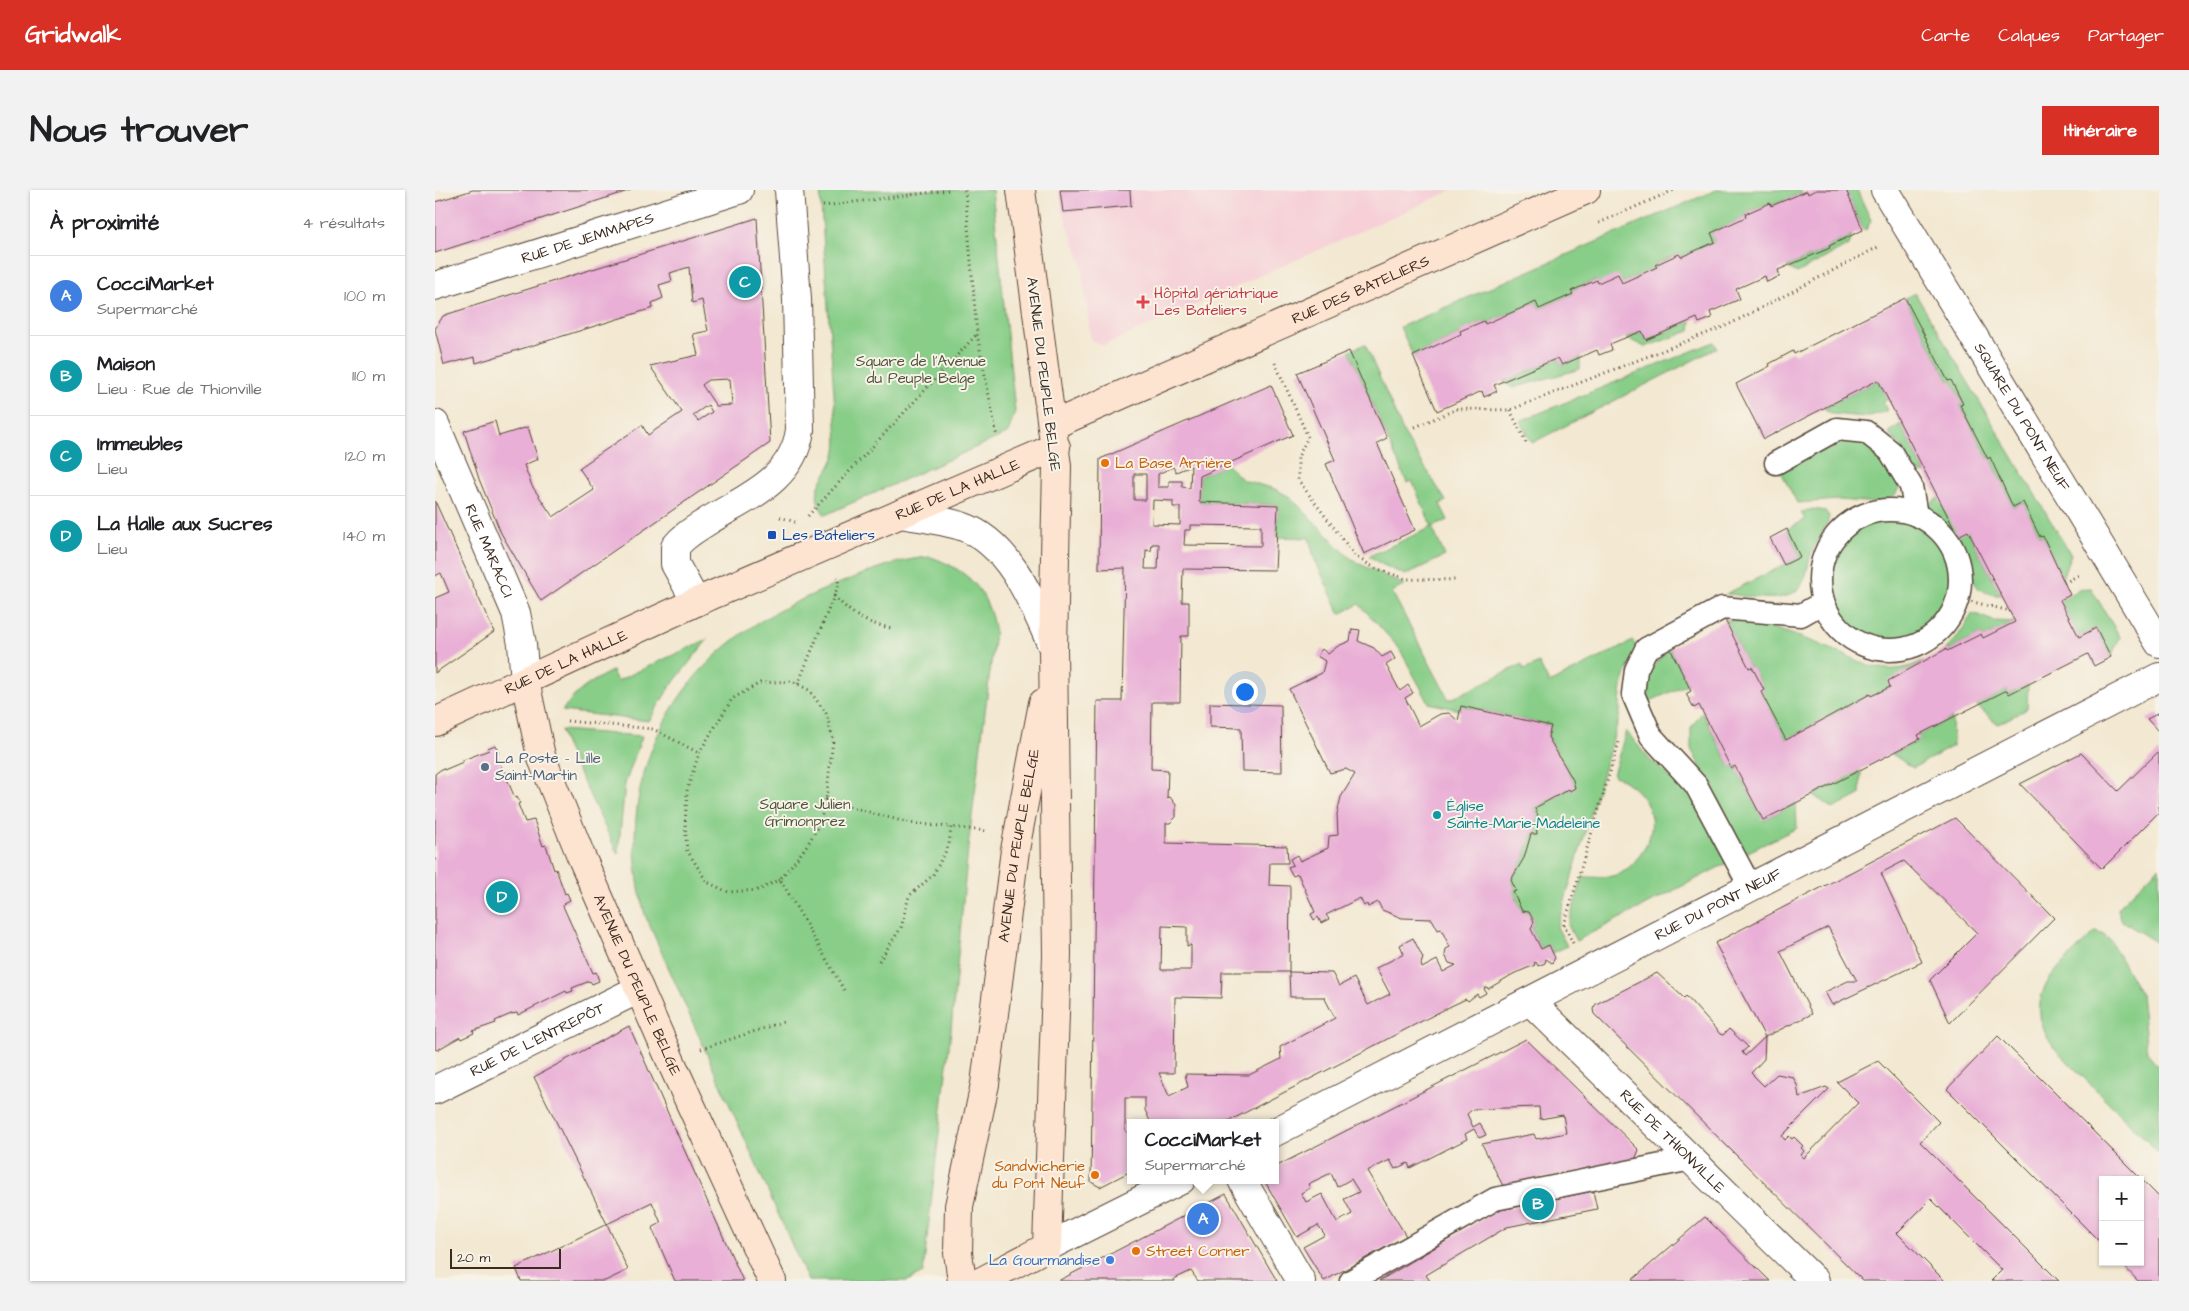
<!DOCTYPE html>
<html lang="fr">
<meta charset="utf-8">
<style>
body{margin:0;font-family:"Architects Daughter",sans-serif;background:#f2f2f2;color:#202124}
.controls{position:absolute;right:15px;bottom:15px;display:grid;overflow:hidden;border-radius:0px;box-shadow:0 1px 4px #0004}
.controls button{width:45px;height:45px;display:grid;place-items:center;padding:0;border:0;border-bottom:1px solid #e0e0e0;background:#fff;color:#202124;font:25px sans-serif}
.scale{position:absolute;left:15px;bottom:12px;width:111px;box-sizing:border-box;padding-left:5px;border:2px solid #3b2a1e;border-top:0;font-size:14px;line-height:18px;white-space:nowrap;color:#3b2a1e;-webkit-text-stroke:4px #f7f3e8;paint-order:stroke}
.you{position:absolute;left:809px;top:501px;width:18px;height:18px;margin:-12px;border:4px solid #fff;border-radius:50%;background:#1a73e8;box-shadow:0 0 0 8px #1a73e833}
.badge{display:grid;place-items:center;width:32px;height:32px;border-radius:50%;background:#d93025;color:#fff;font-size:16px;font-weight:700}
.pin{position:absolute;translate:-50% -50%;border:2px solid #fff;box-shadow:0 1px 5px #0006}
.popup{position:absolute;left:692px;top:929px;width:152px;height:65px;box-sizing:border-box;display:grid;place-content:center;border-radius:0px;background:#fff;filter:drop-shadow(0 1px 4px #0005);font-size:16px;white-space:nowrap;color:#757577}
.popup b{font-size:19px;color:#202124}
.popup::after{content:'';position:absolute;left:50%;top:100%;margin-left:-10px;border:10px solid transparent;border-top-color:#fff}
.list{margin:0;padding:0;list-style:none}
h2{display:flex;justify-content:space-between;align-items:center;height:65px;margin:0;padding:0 20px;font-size:21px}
h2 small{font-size:16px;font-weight:400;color:#757577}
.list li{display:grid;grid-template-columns:32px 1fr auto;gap:15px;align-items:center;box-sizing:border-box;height:80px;padding:0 20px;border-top:1px solid #e0e0e0}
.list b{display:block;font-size:19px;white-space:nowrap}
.list p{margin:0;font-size:16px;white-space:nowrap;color:#757577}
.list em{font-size:16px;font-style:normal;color:#757577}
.map{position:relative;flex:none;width:1724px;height:1091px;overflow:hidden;border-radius:0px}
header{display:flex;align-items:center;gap:30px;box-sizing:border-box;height:70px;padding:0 25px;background:#d93025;color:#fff}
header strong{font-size:24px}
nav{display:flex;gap:28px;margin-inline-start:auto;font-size:18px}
.intro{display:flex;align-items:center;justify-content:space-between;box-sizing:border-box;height:120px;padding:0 30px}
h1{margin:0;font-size:35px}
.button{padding:12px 22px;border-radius:0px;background:#d93025;color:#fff;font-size:18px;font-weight:700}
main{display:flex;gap:30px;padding:0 30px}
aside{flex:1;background:#fff;border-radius:0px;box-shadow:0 1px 4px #0004}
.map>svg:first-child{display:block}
</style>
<header>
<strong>Gridwalk</strong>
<nav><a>Carte</a><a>Calques</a><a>Partager</a></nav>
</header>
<div class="intro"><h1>Nous trouver</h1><a class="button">Itinéraire</a></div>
<main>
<aside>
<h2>À proximité<small>4 résultats</small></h2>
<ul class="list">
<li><span class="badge" style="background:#3f7fe0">A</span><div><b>CocciMarket</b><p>Supermarché</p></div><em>100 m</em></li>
<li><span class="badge" style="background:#0f9aa8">B</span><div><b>Maison</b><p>Lieu · Rue de Thionville</p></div><em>110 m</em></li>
<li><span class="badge" style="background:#0f9aa8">C</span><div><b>Immeubles</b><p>Lieu</p></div><em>120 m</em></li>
<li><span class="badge" style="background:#0f9aa8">D</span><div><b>La Halle aux Sucres</b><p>Lieu</p></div><em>140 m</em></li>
</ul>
</aside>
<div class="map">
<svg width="1724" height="1091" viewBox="0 0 1724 1091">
<rect width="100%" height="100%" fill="#f7f3e8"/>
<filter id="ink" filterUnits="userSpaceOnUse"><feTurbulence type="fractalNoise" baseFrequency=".02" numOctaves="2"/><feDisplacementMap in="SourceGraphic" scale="10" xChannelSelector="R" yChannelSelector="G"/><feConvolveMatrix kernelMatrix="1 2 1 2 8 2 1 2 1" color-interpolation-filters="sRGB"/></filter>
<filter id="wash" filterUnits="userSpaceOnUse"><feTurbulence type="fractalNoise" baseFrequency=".0096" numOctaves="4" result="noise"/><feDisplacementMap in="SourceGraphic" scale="20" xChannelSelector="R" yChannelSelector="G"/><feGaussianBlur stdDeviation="1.12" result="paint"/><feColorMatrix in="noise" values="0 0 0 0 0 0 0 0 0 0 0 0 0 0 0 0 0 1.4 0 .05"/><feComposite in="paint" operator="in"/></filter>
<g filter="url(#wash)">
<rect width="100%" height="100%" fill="#f3e8d1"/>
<path fill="#f6cfd7" d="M625 0H1018L668 156 656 150 646 72 628 22Z"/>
<g fill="#88ce88" stroke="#627c53">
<path d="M385 0H557L580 221 573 243 390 325C371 299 392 289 400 265 403 256 401 243 401 233Z"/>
<path d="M1281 0H1365L1367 3 1336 16 1335 13 1310 24 1311 27 1276 43 1280 52 1246 67 1244 64 1220 74 1222 77 1187 93H1163L1161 90 1136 101 1138 104 1104 119 1101 112 1050 134 1049 131 1026 141V144L978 166 965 137Z"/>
<path d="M1411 0H1422L1436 30 1431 40H1428Z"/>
<path d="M1417 45 1414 55 1362 83 1352 77 1395 58 1394 56Z"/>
<path d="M1480 103 1636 365 1627 388 1608 346 1605 347 1588 312 1578 317 1555 267 1553 269 1525 215 1528 214 1516 190 1513 191 1470 108Z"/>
<path d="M1256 131 1255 141 1210 157 1191 148 1207 141 1211 150Z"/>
<path d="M1279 152 1282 158 1097 253 1085 231Z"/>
<path d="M930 154 969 244 1011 311 1005 314 1013 330 997 337 1010 366 970 385 944 373 934 366 997 337 977 291 972 293 914 161Z"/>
<path d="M1145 167V179L1078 198 1068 192 1123 168 1127 175Z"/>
<path d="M1443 190 1453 209 1448 212 1452 221 1431 227 1396 224 1389 218Z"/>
<path d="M1466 234 1491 284 1479 280 1467 258 1455 246V241Z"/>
<path d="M1426 250 1444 261 1464 297 1460 306 1442 313 1404 310 1362 313 1343 276 1391 251Z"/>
<path d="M791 274 808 290 840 299 855 307 914 367 925 374 970 395 957 402 1014 510 1087 474 1089 480 1104 473 1114 493 1198 451 1202 459C1190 482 1184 499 1185 525L1122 737 1132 756 1118 763 1114 755 1106 759 1096 739 1099 731 1094 722 1087 721 1078 702 1081 701 1076 690 1089 668 1096 644H1102L1101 633 1103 625 1100 618 1134 599 1135 601 1139 598 1138 590 1113 547 1116 536 1027 516 1025 520 994 513 964 458 924 414 905 424 880 370 874 348 842 347 843 315 764 312 765 286Z"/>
<path d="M1504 308 1533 341 1566 405H1559L1542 398C1534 382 1535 367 1524 350 1516 338 1502 330 1494 318L1498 311Z"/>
<path d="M1378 319 1390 321 1394 326C1392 339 1381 351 1376 364 1373 372 1373 382 1369 390 1357 419 1315 405 1291 404L1365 367 1352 339 1370 330 1366 322Z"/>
<circle cx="1455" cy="389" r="61"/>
<path d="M496 367C535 381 553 401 560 442L533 658 516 840 488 1083 472 1091H373L210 725C182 621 213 517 299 450 327 427 362 411 395 397 429 384 460 369 496 367Z"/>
<path d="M1656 398 1685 447 1676 467 1661 438 1644 447 1625 410 1646 399Z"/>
<path d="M1538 423 1558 431 1580 432 1548 448 1546 444 1512 461 1511 459 1521 449Z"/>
<path d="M1290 430C1325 431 1370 448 1403 462 1417 468 1431 476 1446 478 1460 481 1475 478 1487 471L1488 473 1455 497 1436 506 1435 504 1351 550 1326 502 1329 500 1317 477 1314 478Z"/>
<path d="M273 449 234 498 214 531 127 521C140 502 155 492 177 481L182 491Z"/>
<path d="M1235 458 1253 494 1213 512 1208 510C1208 487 1219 474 1235 458Z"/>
<path d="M1593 494 1592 519 1563 534 1541 515 1572 500 1574 504Z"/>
<path d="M1267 522 1296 578 1300 576 1328 630 1361 613 1362 638 1311 663 1256 559V538Z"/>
<path d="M1517 528 1518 556 1478 578 1457 564 1485 550 1483 545Z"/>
<path d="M126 540 207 546 190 594 183 664 130 554Z"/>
<path d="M1191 541 1215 570 1253 600 1292 673 1141 751 1133 735 1148 687C1161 687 1173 689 1186 683 1193 680 1200 671 1205 665 1230 632 1211 599 1178 585Z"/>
<path d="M1426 581 1425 605 1398 619 1378 605Z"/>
<path d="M1724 677V754L1687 731 1683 719 1685 715Z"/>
<path d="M1660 742 1667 744 1675 750 1706 805 1712 862 1724 877V963L1619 858C1582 804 1624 778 1660 742Z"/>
</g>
<g id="blocks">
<g fill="#e9afd6" fill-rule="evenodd">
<path d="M38 0H196L0 63V12Z"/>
<path d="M625 0H695L696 16 628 22Z"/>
<path d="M1381 0H1411L1428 40 1394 56 1395 58 1343 80 1345 86 1332 92 1330 86 1301 99 1305 109 1275 122 1277 128 1264 133 1262 128 1211 150 1207 141 1175 154 1177 160 1164 165 1162 160 1127 175 1123 168 1059 195 1062 201 1056 204 1049 207 1047 201 1002 221 978 166 1026 144 1025 141 1049 131 1050 134 1101 112 1104 119 1138 104 1136 101 1162 90 1163 93 1183 84 1187 93 1222 77 1220 75 1244 64 1246 67 1280 52 1276 43 1311 27 1310 24 1335 13 1336 16 1372 1 1373 4Z"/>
<path d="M322 28 335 253 106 411 66 343 44 289 29 241 60 231 64 246 93 237 103 269 89 275 97 296 118 327 159 300 144 278 207 235 213 245 247 222 215 176 263 165 258 144 273 141 267 110 257 113 254 77 235 83 237 91 224 95 228 108 217 113 218 118 41 173 40 167 9 175 0 139 8 126 13 124ZM295 189 297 215 281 216 267 195 273 190ZM273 215 277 222 263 231 258 225Z"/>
<path d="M1470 108 1513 191 1516 190 1528 214 1525 215 1553 269 1555 267 1578 317 1588 312 1605 347 1608 346 1635 405 1625 410 1644 447 1661 438 1676 467 1659 476 1653 464 1574 504 1572 500 1483 545 1485 549 1328 630 1300 576 1296 578 1264 515 1259 518 1251 504 1256 501 1235 458 1290 430 1314 478 1317 477 1329 500 1326 502 1351 550 1435 504 1436 506 1455 497 1453 491 1511 459 1512 461 1546 444 1548 448 1580 432 1533 341 1523 346 1443 190 1329 249 1301 194 1335 176 1334 174 1358 161 1359 164Z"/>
<path d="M914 161 952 248 942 253 980 340 929 364 891 274 900 270 862 183Z"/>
<path d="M836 195 858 245 765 286 764 312 843 315 840 380 748 379 747 412H754V446H746L745 512H717L716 579 733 580 732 608 735 607 741 615V627L735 633H731V653L852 656 853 673H835L834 695 855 696 854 782H787L786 808 740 807 739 883H724L734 906 753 897 750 884 814 885 846 869 845 857 900 828 889 807H855L854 782 897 783 904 796 919 788 933 815 955 804 941 778 969 764 965 755 978 748 988 768 986 774 987 778 1002 770 1008 782 1021 775 1014 773 1010 765 1011 759 1015 757 1006 739 1003 740 997 729 967 728 947 720 943 712 933 717 932 714 929 716 925 708 891 725 894 729 886 733 883 727 879 730 876 724 880 722 863 684 858 686 853 677 858 675 855 669 862 665 865 671 893 658 894 646 903 645 902 624 906 607 920 584 911 579 895 583 854 499 887 483 890 471 882 466 887 459 893 464 903 456 915 451 917 439 925 440 923 451 939 458 947 467 956 462 960 469 951 475 965 501 973 495 978 503 970 508 984 536 1005 524 1014 523 1023 531 1026 516 1116 536 1113 547 1138 590 1140 598 1135 601 1134 599 1100 618 1103 626 1101 633 1102 644H1096L1089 668 1076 690 1081 701 1078 702 1087 721 1094 722 1099 732 1096 739 1106 759 1114 755 1120 768 1117 773 1111 769 1110 773 1103 776 1101 772 1099 773 1100 775 1078 784 1053 799 1052 797 1049 798 1051 803 1044 807 1042 804 1033 811 1031 809 1016 816 790 933H711L715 931 710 920V908H690V940L693 943 696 941V981L665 997 656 992 662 511H687L690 378 664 379 665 269ZM756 276 755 298 747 297V291H734V297H723V284L738 277 741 282ZM699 284H711V310H699ZM718 310 738 311V317H745V335L717 334ZM755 335 826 336V356L749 355 750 340H755ZM717 354H724L723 379H710L711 360 716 361ZM727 736 752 737V756L756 755V780H726Z"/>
<path d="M0 311 59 442 0 483V408L14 402 6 383 0 386Z"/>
<path d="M1352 339 1365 367 1349 375 1335 348Z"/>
<path d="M775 513 846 515 847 582 807 581 806 538 775 537Z"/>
<path d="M1724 523V542L1712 529Z"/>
<path d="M60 555 64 563 61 565 69 583 72 582 74 588 72 589 80 608 82 607 85 613 83 614 90 632 99 630 108 656 111 655 119 680 121 679 130 704 132 703 135 710 129 713 128 716 158 783 161 782 164 791 157 794 155 791 137 798 138 801 132 803 131 801 83 825 82 823 76 824 60 831 61 833 38 841 39 843 26 849 25 847 2 860 0 859V584L8 578 9 580 28 572V570L54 560 53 558Z"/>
<path d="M1724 561V622L1667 679 1585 594 1646 563 1683 601Z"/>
<path d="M1520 628 1619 728 1515 833 1495 790 1542 743 1469 671 1446 683 1487 772 1397 815 1390 802 1413 791H1422L1393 737 1345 761 1377 824 1330 847 1280 753Z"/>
<path d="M1222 783 1249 808 1251 806 1285 844 1288 845 1294 839 1313 857 1307 862 1310 866 1330 847 1329 869 1316 883 1329 896 1342 884 1358 887 1362 895 1364 907 1391 897 1394 899 1347 946 1350 950 1354 946 1357 949 1359 947 1368 956 1366 958 1369 961 1366 965 1369 968 1423 913 1402 892 1443 871 1504 932 1485 952 1624 1091H1556L1567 1080 1496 1009 1462 1043 1510 1091H1428L1159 824 1158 819 1161 814Z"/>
<path d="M194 836 308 1091H240L217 1038 226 1033 217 1012 172 1034 193 1080 170 1091H86L81 1078 172 1034 99 887Z"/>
<path d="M1563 846 1724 1007V1091H1703L1685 1072H1705V990H1668V1055L1512 899Z"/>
<path d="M1091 849 1204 960 1200 970 1068 996 1047 954 1099 944 1101 949 1131 943 1128 925 1105 929 1104 917 1038 919 1032 924 1038 937 1045 933 1051 945 1044 948 1039 939 1030 944 1032 949 975 978 973 973 960 979 955 970 932 981 971 1046 889 1091 868 1057 890 1045 883 1035 862 1047 829 990H840V977ZM896 983 902 997 916 989 924 1002 909 1009 917 1024 902 1032 887 1004 871 1012 866 1003 875 998 873 994Z"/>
<path d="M1158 1001 1162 1019 1072 1037 991 1085 995 1091H944L1061 1021Z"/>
<path d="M791 1004 842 1091H763L756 1081 739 1089 740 1091H623Z"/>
<path d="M1270 1027 1335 1091H1196Z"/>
</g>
</g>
</g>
<g filter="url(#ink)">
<use href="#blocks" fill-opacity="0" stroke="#574639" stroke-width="1"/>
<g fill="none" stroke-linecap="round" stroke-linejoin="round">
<g stroke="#574639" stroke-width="25">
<g id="lane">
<path d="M1341 273 1402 239 1431 242 1455 261 1476 296 1481 325"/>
<circle cx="1455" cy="390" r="70"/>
<path d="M1316 698 1261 595 1216 546 1198 504 1201 480 1211 459 1287 418 1366 425 1387 413"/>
<path d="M916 1091 1060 1009 1256 969"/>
</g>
</g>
<g stroke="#574639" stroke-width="30">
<g id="street">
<path id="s1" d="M1450 0 1724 453"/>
<path id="s2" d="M0 96 304 0"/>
<path id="s3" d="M0 234 81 423 87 454 90 491"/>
<path d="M465 324C485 327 506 330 526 336 575 352 599 415 618 458"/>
<path d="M261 412 240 374V357C249 345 261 339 273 331 312 307 358 290 365 240L362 109 354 0"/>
<path id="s4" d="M1095 811 1380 1091"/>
<path id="s5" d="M0 900 204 799"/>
<path id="s6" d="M840 942 1724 487"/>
<path d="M807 990 866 1091"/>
<path d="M612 1057 746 990"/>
</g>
</g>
<g stroke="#574639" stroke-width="30">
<g id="secondary">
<path id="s7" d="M618 235 1151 0"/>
<path id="s8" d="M90 491 106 566 146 666 237 874 337 1091"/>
<path id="s9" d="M0 532 261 412 621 257"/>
<path id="s10" d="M527 1091 523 1063 524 1016 550 894 580 660 608 513"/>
<path d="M547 1091 612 1057 622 765 618 458 622 276 586 0"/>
</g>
</g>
<g stroke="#574639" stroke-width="3" stroke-dasharray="1 4" stroke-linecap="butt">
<path d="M530 0 542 144 562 247"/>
<path d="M388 16 514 0"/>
<path d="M1164 33 1239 0"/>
<path d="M840 173 873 247 863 267V290L921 367 940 378 971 389 1022 390"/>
<path d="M1075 220 1092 255"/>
<path d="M980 237 1022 219 1075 220 1293 135 1445 56"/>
<path d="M373 326 542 144"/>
<path d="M345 327 360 332"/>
<path d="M1629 393 1644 385"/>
<path d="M399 406C419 426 429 433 457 438"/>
<path d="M1522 408 1575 421"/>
<path d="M363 494 404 394 402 387"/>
<path d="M132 531 218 539 264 563"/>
<path d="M345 689 324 700 293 702 272 692 252 660 250 634 252 601 264 563 297 509 325 493 357 491 374 500 391 523 398 550 391 610"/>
<path d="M1138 753 1129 735 1184 552"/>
<path d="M444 771 466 738 474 706 498 685 514 655 516 637 551 641"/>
<path d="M409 800 345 689C367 663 384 644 391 610L474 633 516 637"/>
<path d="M266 859 348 832"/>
</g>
<use href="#lane" stroke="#fff" stroke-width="22"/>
<use href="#street" stroke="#fff" stroke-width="28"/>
<use href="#secondary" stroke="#fde4d1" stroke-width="28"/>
</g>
</g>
<path fill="#e0444e" stroke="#f7f3e8" stroke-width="2" d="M705.5 104.5h5v5h5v5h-5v5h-5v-5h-5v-5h5z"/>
<g fill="#e8710a" stroke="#f7f3e8" stroke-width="2">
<circle cx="670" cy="273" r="5"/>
<circle cx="660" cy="985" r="5"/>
<circle cx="701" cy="1061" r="5"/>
</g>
<rect fill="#1a4fb4" stroke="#f7f3e8" stroke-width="2" x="332" y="340" width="10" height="10" rx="2.5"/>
<circle fill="#5c6f8a" stroke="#f7f3e8" stroke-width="2" cx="50" cy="577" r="5"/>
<circle fill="#0f9aa8" stroke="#f7f3e8" stroke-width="2" cx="1002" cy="625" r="5"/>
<circle fill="#3f7fe0" stroke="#f7f3e8" stroke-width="2" cx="675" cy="1070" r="5"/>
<g text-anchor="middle" stroke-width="4" stroke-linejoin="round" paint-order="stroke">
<g font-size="15" fill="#3b2a1e" stroke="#f7f3e8">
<text dy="5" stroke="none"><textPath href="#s2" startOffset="160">RUE DE JEMMAPES</textPath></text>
<text dy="5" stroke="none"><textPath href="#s7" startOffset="336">RUE DES BATELIERS</textPath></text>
<text transform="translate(609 184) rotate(83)" y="5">AVENUE DU PEUPLE BELGE</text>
<text dy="5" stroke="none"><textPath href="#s1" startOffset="265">SQUARE DU PONT NEUF</textPath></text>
<text dy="5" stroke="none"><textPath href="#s9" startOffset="572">RUE DE LA HALLE</textPath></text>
<text dy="5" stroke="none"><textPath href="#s3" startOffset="138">RUE MARACCI</textPath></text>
<text dy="5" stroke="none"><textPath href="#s9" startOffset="144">RUE DE LA HALLE</textPath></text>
<text dy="5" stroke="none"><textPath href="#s10" startOffset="441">AVENUE DU PEUPLE BELGE</textPath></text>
<text dy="5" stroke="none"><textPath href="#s6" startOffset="498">RUE DU PONT NEUF</textPath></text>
<text dy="5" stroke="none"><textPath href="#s8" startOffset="325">AVENUE DU PEUPLE BELGE</textPath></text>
<text dy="5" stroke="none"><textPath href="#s5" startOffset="114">RUE DE L'ENTREPÔT</textPath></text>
<text dy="5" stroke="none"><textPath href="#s4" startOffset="200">RUE DE THIONVILLE</textPath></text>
</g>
<g font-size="15" fill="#be3a42" stroke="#f7f3e8" text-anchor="start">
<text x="719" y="108">Hôpital gériatrique<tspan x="719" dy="17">Les Bateliers</tspan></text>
</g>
<g font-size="15" fill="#4e5338" stroke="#f7f3e8">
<text x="486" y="176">Square de l'Avenue<tspan x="486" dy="17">du Peuple Belge</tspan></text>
<text x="370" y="619">Square Julien<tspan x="370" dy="17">Grimonprez</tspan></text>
</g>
<g font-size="15" fill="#c56008" stroke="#f7f3e8" text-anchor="start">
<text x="680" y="278">La Base Arrière</text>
<text x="650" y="981" text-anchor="end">Sandwicherie<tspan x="650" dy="17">du Pont Neuf</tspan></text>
<text x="711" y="1066">Street Corner</text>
</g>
<g font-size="15" fill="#164399" stroke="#f7f3e8" text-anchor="start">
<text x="347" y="350">Les Bateliers</text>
</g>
<g font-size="15" fill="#4e5e75" stroke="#f7f3e8" text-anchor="start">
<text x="60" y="573">La Poste - Lille<tspan x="60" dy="17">Saint-Martin</tspan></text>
</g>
<g font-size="15" fill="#0d838f" stroke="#f7f3e8" text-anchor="start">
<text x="1012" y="621">Église<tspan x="1012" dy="17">Sainte-Marie-Madeleine</tspan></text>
</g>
<g font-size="15" fill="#366cbe" stroke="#f7f3e8" text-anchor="end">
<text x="665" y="1075">La Gourmandise</text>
</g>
</g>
</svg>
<div class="controls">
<button>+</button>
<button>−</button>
</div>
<div class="scale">20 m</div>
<div class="you"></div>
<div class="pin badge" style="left:768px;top:1029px;background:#3f7fe0">A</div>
<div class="popup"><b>CocciMarket</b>Supermarché</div>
<div class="pin badge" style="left:1103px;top:1014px;background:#0f9aa8">B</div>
<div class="pin badge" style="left:310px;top:92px;background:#0f9aa8">C</div>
<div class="pin badge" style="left:67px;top:707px;background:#0f9aa8">D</div>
</div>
</main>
